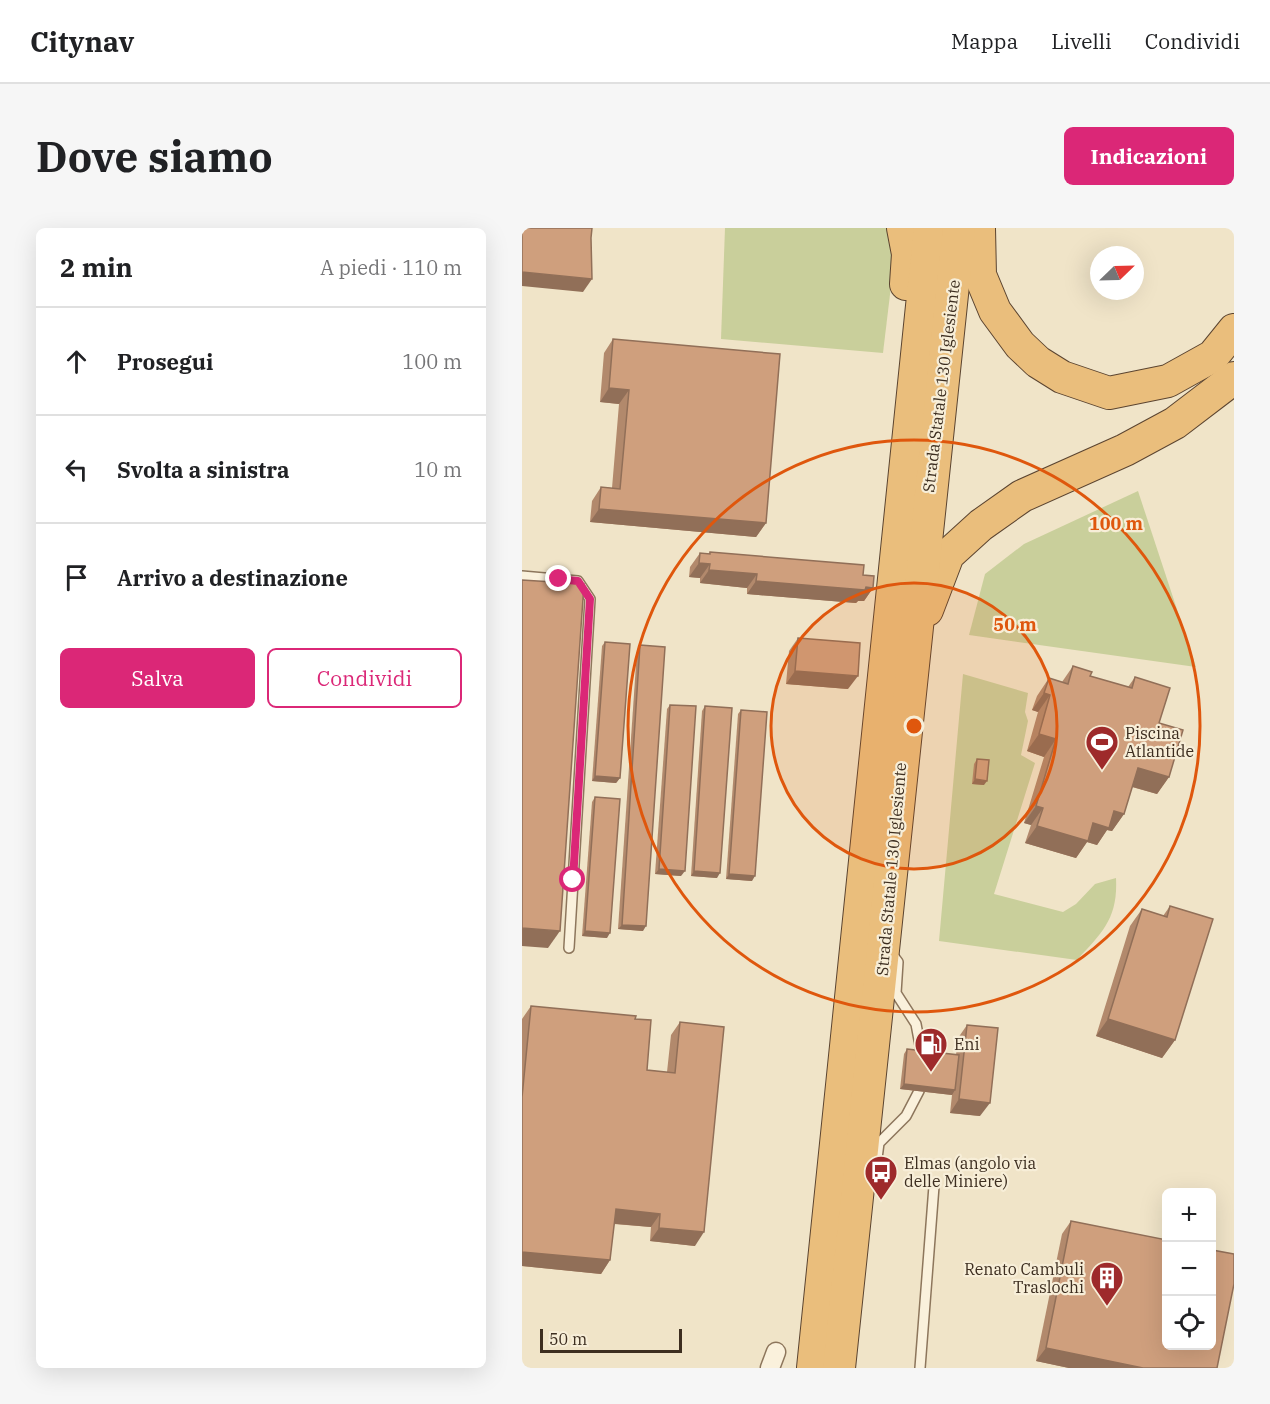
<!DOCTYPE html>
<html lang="it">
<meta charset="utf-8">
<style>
body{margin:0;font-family:"IBM Plex Serif",serif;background:#f6f6f6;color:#202124}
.controls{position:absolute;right:18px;bottom:18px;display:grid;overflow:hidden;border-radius:9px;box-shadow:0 6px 24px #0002}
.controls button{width:54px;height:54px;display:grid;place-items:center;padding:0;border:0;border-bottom:2px solid #e0e0e0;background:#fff;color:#202124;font:30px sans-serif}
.compass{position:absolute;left:568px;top:18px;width:54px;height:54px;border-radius:50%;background:#fff;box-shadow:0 6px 24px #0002;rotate:67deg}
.scale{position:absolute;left:18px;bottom:15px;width:142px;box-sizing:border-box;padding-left:6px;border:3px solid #3d2e20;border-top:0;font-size:16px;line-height:21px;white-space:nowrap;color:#3d2e20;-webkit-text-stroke:4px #f7eed8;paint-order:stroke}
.stop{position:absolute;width:18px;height:18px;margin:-14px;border:4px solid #db2777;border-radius:50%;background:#fff}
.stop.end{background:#db2777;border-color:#fff;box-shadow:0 2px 6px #0008}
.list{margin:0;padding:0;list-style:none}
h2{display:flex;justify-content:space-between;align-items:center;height:78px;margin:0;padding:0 24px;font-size:26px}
h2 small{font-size:20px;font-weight:400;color:#757577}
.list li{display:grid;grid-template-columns:39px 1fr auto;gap:18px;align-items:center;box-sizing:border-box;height:108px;padding:0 24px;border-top:2px solid #e0e0e0}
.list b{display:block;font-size:22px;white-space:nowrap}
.list em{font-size:20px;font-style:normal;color:#757577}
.actions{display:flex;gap:12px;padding:18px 24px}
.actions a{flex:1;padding:14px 0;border:2px solid #db2777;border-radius:9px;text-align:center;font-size:21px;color:#db2777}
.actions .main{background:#db2777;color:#fff}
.icon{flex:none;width:33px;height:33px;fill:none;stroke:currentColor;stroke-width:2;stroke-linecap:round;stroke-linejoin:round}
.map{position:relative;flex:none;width:712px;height:1140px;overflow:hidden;border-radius:9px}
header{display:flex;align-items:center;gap:36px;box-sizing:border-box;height:84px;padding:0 30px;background:#fff;border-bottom:2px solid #e0e0e0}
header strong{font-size:28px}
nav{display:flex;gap:33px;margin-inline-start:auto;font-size:21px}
.intro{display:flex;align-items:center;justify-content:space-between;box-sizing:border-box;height:144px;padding:0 36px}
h1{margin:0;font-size:42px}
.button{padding:15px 27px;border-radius:9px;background:#db2777;color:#fff;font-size:21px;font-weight:700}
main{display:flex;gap:36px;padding:0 36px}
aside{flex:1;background:#fff;border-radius:9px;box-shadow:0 6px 24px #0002}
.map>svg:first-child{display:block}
</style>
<header>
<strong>Citynav</strong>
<nav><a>Mappa</a><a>Livelli</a><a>Condividi</a></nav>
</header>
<div class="intro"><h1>Dove siamo</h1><a class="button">Indicazioni</a></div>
<main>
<aside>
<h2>2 min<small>A piedi · 110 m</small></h2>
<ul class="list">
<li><svg class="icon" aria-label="ahead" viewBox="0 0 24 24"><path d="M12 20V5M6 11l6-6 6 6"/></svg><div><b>Prosegui</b></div><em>100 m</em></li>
<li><svg class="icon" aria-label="left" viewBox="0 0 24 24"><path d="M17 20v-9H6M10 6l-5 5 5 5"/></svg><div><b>Svolta a sinistra</b></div><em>10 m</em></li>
<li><svg class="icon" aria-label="arrive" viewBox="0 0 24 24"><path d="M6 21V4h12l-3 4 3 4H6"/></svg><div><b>Arrivo a destinazione</b></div></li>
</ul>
<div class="actions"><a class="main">Salva</a><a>Condividi</a></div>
</aside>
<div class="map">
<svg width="712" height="1140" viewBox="0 0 712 1140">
<rect width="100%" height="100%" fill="#f0e4c8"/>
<g fill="#c9cf9b">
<path d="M203 0H368L373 25 361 125 199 111Z"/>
<path d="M616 263 674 439 447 407 463 346 502 316Z"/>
<path d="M441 446 506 465 503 484 506 493 499 527 513 535 472 666 541 684 554 676 573 656 594 650C596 690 581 704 555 732L417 713Z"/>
</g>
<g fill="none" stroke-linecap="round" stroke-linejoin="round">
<g stroke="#8d765c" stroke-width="12">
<g id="service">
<path d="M0 348 56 353 68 371 47 720"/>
<path d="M367 722 376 734 374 765 394 796 400 828"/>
<path d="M345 945 354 938 357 915 384 888 397 863"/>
<path d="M398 1140 412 958"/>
</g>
</g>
<g stroke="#8d765c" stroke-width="21">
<path id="minor" d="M248 1140 254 1124"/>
</g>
<g stroke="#5b4430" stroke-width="34">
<g id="trunk">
<path d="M381 0 386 26 384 56"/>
<path d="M457 0 458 47 473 83 498 117 516 134 540 149 587 165 646 153 691 128 712 102"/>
<path d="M405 382 426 327 459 297 500 268 603 222 653 195 712 150"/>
<path d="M291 1140 408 0"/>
<path d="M317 1140C355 760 394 380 437 0"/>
</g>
</g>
<use href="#service" stroke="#faf1dc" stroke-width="9"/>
<use href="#minor" stroke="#faf1dc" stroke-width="18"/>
<use href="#trunk" stroke="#eabe7c" stroke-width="32"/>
</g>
<g fill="#b2896c">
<path d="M91 111 244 295 234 309 68 294 70 273 79 259 90 260 97 176 78 174 82 125Z"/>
<path d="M188 324 341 347 351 360 342 373H336L334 375 225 366V360L178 355V350L167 349 168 339 178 325 186 326Z"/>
<path d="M276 410 326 461 264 456 267 423Z"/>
<path d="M83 414 98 550 94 555 70 553 80 418Z"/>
<path d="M118 417 121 703 96 701 115 422Z"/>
<path d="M551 438 568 448 606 459 613 449 637 495 647 549 635 566 610 559 602 586 590 603 585 602 575 617 565 614 554 630 503 615 509 597 502 595 522 529 505 523 516 484 510 482 515 468 527 450 540 454Z"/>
<path d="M148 477 159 648 133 646 145 481Z"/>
<path d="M183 478 195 650 169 648 180 483Z"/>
<path d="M219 482 230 653 204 651 216 486Z"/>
<path d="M455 531 462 557 450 556 452 536Z"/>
<path d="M73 569 85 710 60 708 70 574Z"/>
<path d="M648 678 653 812 640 830 574 808 608 698 620 681 641 688Z"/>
<path d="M9 778 113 791 125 842 145 844 149 807 158 794 173 1018 128 1013 129 999 92 996 88 1032 79 1046 0 1038V791Z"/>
<path d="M445 797 458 888 428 885 430 867 378 861 382 826 385 821 434 827 436 810Z"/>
<path d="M549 993 695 1140H547L514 1133 540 1006Z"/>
</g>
<g fill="#916f58">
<path d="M0 44 70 51 61 64 0 58Z"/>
<path d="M87 160 107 162 97 176 78 174Z"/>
<path d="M77 281 244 295 234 309 68 294Z"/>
<path d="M177 335 188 336 178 350 167 349Z"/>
<path d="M187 342 235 346 225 360 178 355Z"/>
<path d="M234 353 344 359 351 360 342 373H336L334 375 225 366Z"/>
<path d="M273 443 336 448 326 461 264 456Z"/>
<path d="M522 465 528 467 516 484 510 482Z"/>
<path d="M517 506 534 511 522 529 505 523Z"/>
<path d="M616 540 647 549 635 566 604 557Z"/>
<path d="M73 548 98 550 94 555 70 553Z"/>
<path d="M453 551 465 553 462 557 450 556Z"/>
<path d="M514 578 521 580 509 597 502 595Z"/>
<path d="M592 583 602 586 590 603 585 602 575 617 565 614 554 630 503 615 515 598 571 595Z"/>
<path d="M137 641 163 643 159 648 133 646Z"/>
<path d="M172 643 198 645 195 650 169 648Z"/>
<path d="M207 646 233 648 230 653 204 651Z"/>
<path d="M100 697 124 698 121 703 96 701Z"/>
<path d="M0 700 38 703 26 720 0 718Z"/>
<path d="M63 703 88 705 85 710 60 708Z"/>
<path d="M586 791 653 812 640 830 574 808Z"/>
<path d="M382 856 433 862 430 867 378 861Z"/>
<path d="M437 871 468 875 458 888 428 885Z"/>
<path d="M94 981 138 986 129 999 84 995Z"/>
<path d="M137 1000 182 1004 173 1018 128 1013Z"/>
<path d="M0 1024 88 1032 79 1046 0 1038Z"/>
<path d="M524 1120 621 1140H547L514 1133Z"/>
</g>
<g fill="#cf9f7d" stroke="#916f58" stroke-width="1.5">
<path d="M0 0H70L69 10 70 51 0 44Z"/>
<path d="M91 111 258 126 244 295 77 281 79 259 98 261 107 162 87 160Z"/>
<path d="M188 324 342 337 341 347 352 348 351 360 344 359 343 362 234 353 235 346 187 342 188 336 177 335 178 325 188 326Z"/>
<path d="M0 352 62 356 38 703 0 700Z"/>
<path d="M276 410 338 415 336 448 273 443Z"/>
<path d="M83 414 108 416 98 550 73 548Z"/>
<path d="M118 417 143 419 124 698 100 697Z"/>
<path d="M551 438 570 444 568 448 610 460 613 449 648 460 637 495 661 502 647 549 616 540 602 586 592 583 587 600 571 595 566 613 515 598 521 580 514 578 534 511 517 506 528 467 522 465 527 450 546 456Z"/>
<path d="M148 477 174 478 163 643 137 641Z"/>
<path d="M183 478 210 480 198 645 172 643Z"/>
<path d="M219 482 245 484 233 648 207 646Z"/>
<path d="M455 531 467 532 465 553 453 551Z"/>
<path d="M73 569 98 571 88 705 63 703Z"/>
<path d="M648 678 691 691 653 812 586 791 620 681 645 689Z"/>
<path d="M9 778 114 788 113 791 129 792 125 842 153 845 158 794 202 799 182 1004 137 1000 138 986 94 981 88 1032 0 1024V869Z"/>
<path d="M445 797 476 800 468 875 437 871Z"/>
<path d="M385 821 437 827 433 862 382 856Z"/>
<path d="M549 993 645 1012V1118H690V1022L712 1026V1056L695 1140H621L524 1120Z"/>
</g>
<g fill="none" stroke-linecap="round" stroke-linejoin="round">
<path stroke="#db2777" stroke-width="8" d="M37 351 56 353 68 371 51 652"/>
</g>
<circle cx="392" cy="498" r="143" fill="#df570d" fill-opacity=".12"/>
<g fill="none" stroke="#df570d" stroke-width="3">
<circle cx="392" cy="498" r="143"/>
<circle cx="392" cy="498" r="286"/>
</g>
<defs>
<g id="stadium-pin" transform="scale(1.725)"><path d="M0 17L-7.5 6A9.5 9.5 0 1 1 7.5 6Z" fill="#9e2a2b" stroke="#f7eed8"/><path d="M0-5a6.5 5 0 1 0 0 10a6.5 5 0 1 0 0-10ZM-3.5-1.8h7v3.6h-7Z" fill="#fff"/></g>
<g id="fuel-pin" transform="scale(1.725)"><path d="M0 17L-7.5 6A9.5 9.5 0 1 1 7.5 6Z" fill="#9e2a2b" stroke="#f7eed8"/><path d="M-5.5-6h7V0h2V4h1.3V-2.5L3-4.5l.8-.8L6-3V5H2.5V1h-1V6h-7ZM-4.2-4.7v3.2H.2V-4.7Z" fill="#fff"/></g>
<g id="bus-pin" transform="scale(1.725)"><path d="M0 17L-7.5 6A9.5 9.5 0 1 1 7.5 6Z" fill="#9e2a2b" stroke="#f7eed8"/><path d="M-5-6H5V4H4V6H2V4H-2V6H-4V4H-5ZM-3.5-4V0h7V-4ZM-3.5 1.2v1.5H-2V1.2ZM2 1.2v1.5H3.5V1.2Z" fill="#fff"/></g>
<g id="building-pin" transform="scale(1.725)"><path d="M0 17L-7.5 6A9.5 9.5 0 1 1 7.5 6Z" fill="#9e2a2b" stroke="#f7eed8"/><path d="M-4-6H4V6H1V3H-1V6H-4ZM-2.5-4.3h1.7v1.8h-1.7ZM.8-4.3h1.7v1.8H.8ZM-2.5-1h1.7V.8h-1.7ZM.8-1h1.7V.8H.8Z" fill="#fff"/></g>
</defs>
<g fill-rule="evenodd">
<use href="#stadium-pin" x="580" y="514"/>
<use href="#fuel-pin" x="409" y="816"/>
<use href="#bus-pin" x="359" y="944"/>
<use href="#building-pin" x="585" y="1050"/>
</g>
<g text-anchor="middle" stroke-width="4.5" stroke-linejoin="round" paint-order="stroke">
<g font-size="16" fill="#3d2e20" stroke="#f7eed8">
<text transform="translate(419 158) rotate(-83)" y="6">Strada Statale 130 Iglesiente</text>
<text transform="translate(369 641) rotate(-85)" y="6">Strada Statale 130 Iglesiente</text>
</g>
<g font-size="16" fill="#3d2e20" stroke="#f7eed8" text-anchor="start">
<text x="603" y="511">Piscina<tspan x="603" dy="18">Atlantide</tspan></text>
<text x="432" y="822">Eni</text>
<text x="382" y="941">Elmas (angolo via<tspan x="382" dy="18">delle Miniere)</tspan></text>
<text x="562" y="1047" text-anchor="end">Renato Cambuli<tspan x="562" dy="18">Traslochi</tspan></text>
</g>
</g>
<circle cx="392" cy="498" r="9" fill="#df570d" stroke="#f7eed8" stroke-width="3"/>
<g font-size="18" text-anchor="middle" font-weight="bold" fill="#df570d" stroke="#f7eed8" stroke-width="4.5" stroke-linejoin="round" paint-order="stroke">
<text x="594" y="302">100 m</text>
<text x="493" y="403">50 m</text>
</g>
</svg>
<div class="controls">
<button>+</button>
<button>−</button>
<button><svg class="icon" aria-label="locate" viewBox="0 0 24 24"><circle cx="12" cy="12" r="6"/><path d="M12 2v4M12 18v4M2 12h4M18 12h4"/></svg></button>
</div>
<svg class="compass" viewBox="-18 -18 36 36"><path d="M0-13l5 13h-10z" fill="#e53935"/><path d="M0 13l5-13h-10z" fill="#757577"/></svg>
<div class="scale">50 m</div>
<div class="stop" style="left:51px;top:652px"></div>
<div class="stop end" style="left:37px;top:351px"></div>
</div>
</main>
